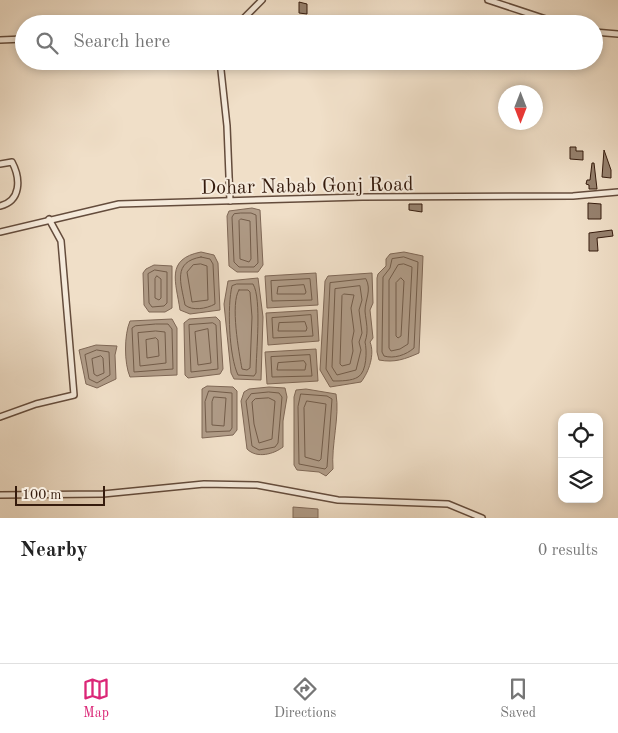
<!DOCTYPE html>
<style>
body{margin:0;font-family:"Old Standard TT",serif;background:#f6f6f6;color:#222}
.controls{position:absolute;right:15px;bottom:15px;display:grid;overflow:hidden;border-radius:10px;box-shadow:0 2px 8px #0003}
.controls button{width:45px;height:45px;display:grid;place-items:center;padding:0;border:0;border-bottom:1px solid #e0e0e0;background:#fff;color:#222;font:25px sans-serif}
.compass{position:absolute;left:498px;top:85px;width:45px;height:45px;border-radius:50%;background:#fff;box-shadow:0 2px 8px #0003;rotate:180deg}
.scale{position:absolute;left:15px;bottom:12px;width:90px;box-sizing:border-box;padding-left:5px;border:2px solid #351b0d;border-top:0;font-size:14px;line-height:18px;white-space:nowrap;color:#351b0d;-webkit-text-stroke:4px #f5eadb;paint-order:stroke}
.list{margin:0;padding:0;list-style:none}
h2{display:flex;justify-content:space-between;align-items:center;height:65px;margin:0;padding:0 20px;font-size:21px}
h2 small{font-size:16px;font-weight:400;color:#767676}
.icon{flex:none;width:28px;height:28px;fill:none;stroke:currentColor;stroke-width:2;stroke-linecap:round;stroke-linejoin:round}
.map{position:relative;flex:none;width:618px;height:518px;overflow:hidden}
.search{position:absolute;background:#fff;box-shadow:0 2px 8px #0003;left:15px;right:15px;top:15px;height:55px;display:flex;align-items:center;gap:12px;box-sizing:border-box;padding:0 18px;border-radius:28px;color:#767676;font-size:19px}
.sheet{height:145px;background:#fff}
nav{display:flex;justify-content:space-around;align-items:center;box-sizing:border-box;height:70px;border-top:1px solid #e0e0e0;background:#fff;font-size:14px;color:#767676}
nav a{display:grid;justify-items:center;gap:2px}
nav .on{color:#db2777}
.map>svg:first-child{display:block}
</style>
<div class="map">
<svg width="618" height="518" viewBox="0 0 618 518">
<rect width="100%" height="100%" fill="#f0dfc8"/>
<filter id="stains"><feTurbulence type="fractalNoise" baseFrequency=".004" numOctaves="4"/><feColorMatrix values="0 0 0 0 .2 0 0 0 0 .09 0 0 0 0 .02 0 0 0 .5 -.17"/></filter>
<radialGradient id="worn" r=".72"><stop offset=".6" stop-color="#630" stop-opacity="0"/><stop offset="1" stop-color="#630" stop-opacity=".3"/></radialGradient>
<g fill="#b09c88" stroke="#7f6857">
<path d="M252 208 260 210 263 265 258 272H237L229 266 227 216 229 211Z"/>
<path d="M201 252 214 255 218 263 220 310 190 314 180 310C176 282 165 259 201 252Z"/>
<path d="M404 252 423 256 419 353C405 359 395 363 379 360L377 352V278L378 274 386 266V259L390 254Z"/>
<path d="M154 265 172 266V308L165 312H149L144 305 143 273 146 269Z"/>
<path d="M316 273 318 305 267 308 265 276Z"/>
<path d="M372 273 373 303 370 310 373 338 370 342C375 354 369 372 361 382L330 387 320 370 325 281 328 276Z"/>
<path d="M258 278 263 317 261 380 234 379 231 373 224 304 228 281Z"/>
<path d="M317 310 319 341 268 345 266 313Z"/>
<path d="M216 317 220 321 223 369 220 374 188 378 185 375 184 323 189 319Z"/>
<path d="M172 319 177 328V375L130 377C124 363 124 335 130 321Z"/>
<path d="M96 345 117 346 115 355 116 379 97 388 86 384 79 350Z"/>
<path d="M316 349 318 381 267 384 265 352Z"/>
<path d="M207 386 233 387 237 391V430L233 435 202 438V389Z"/>
<path d="M269 387 285 388 287 397 283 421V447C274 454 257 459 247 449L241 401 244 392 249 389Z"/>
<path d="M306 389 336 394C340 416 331 445 333 469L326 476 319 472 297 470 294 465V397L296 390Z"/>
<path d="M293 507 318 509V518H293Z"/>
</g>
<g fill="none" stroke-linecap="round" stroke-linejoin="round">
<g stroke="#725c4a" stroke-width="1">
<path d="M241 213H251L256 215 258 263 254 267H239L234 262 232 217 234 214Z"/>
<path d="M241 219 250 221 251 259 249 262 240 259 239 221Z"/>
<path d="M201 257 210 259 213 264 215 304C206 309 192 311 185 305 181 283 172 262 201 257Z"/>
<path d="M404 257 418 262 414 348C406 355 394 359 384 356L382 352 383 277 390 268 392 259Z"/>
<path d="M201 264 207 266 208 300 192 302 187 272 193 265Z"/>
<path d="M404 264 412 267 408 344 400 349 391 351 389 348V280L398 265Z"/>
<path d="M155 270 167 272V303L164 306 152 307 149 303 148 274Z"/>
<path d="M157 276 161 279V298L159 300 155 298V279Z"/>
<path d="M401 278 404 281 401 336 398 338 396 336V283Z"/>
<path d="M310 279 312 300 272 301 271 281Z"/>
<path d="M366 279C372 290 365 300 365 311 366 323 369 330 365 342 367 350 367 372 358 377 352 381 340 381 333 381L326 369 330 283Z"/>
<path d="M237 284H253C262 299 256 353 256 373L254 376 238 375C229 356 227 306 232 286Z"/>
<path d="M304 285 306 292 305 294H277L278 287Z"/>
<path d="M360 286 362 300 359 310 362 333 359 342 361 350 356 370 337 375 332 367 335 289Z"/>
<path d="M239 290H248L250 292 252 317 250 368 247 370 242 369C239 353 230 303 239 290Z"/>
<path d="M344 294 354 295 351 308 354 331 352 341 353 351 350 364 342 366 340 364 342 296Z"/>
<path d="M311 315 313 336 273 338 272 318Z"/>
<path d="M305 322 307 328 306 331H278L279 323Z"/>
<path d="M213 323 216 325 218 369 191 372 189 325Z"/>
<path d="M156 324H168L172 329 173 369 134 372 132 328 135 326Z"/>
<path d="M208 329 211 363 198 365 195 332Z"/>
<path d="M156 331 165 332 166 363 140 366 138 333Z"/>
<path d="M156 338 158 340 159 356 147 358 146 340Z"/>
<path d="M97 350 109 352 110 375 97 383 89 379 85 355Z"/>
<path d="M310 355 312 376 272 377 271 357Z"/>
<path d="M101 356 103 358 104 373 97 376 94 374 92 359Z"/>
<path d="M304 361 306 364 305 370H277L278 363Z"/>
<path d="M209 391 232 393V428L230 431 206 432 205 402Z"/>
<path d="M269 392 279 393 282 397 278 443 275 447 259 450 252 446 246 401 251 394Z"/>
<path d="M301 394 327 396 332 399 327 467 325 469 299 464 298 407Z"/>
<path d="M214 397 226 398 224 426 212 425V402Z"/>
<path d="M269 398 275 401 272 439 259 443 254 424 252 402 255 399Z"/>
<path d="M307 401 326 404 321 459 319 461 305 457 304 408Z"/>
</g>
</g>
<g fill="#96816e" stroke="#351b0d">
<path d="M299 2 307 4V14L299 13Z"/>
<path d="M570 147H576V151H583V160L570 159Z"/>
<path d="M604 150 611 170V178L602 177Z"/>
<path d="M592 163H594L597 189H589V185L586 184 587 180H590Z"/>
<path d="M588 203 601 204V219H588Z"/>
<path d="M409 204H422V212L409 210Z"/>
<path d="M612 230 613 236 597 238 598 251H589V233Z"/>
</g>
<g fill="none" stroke-linecap="round" stroke-linejoin="round">
<g stroke="#644c3c" stroke-width="8">
<g id="street">
<path d="M488 0 561 24"/>
<path d="M238 24 262 0"/>
<path d="M594 32 618 34"/>
<path d="M0 40 24 39"/>
<path d="M220 61 227 126 230 201"/>
<path d="M0 164 12 162C21 179 21 201 0 206"/>
<path d="M0 232 119 204 362 197 573 196 618 192"/>
<path d="M0 417 36 404 74 395 61 241 49 219"/>
<path d="M0 495 103 494 204 484 257 485 338 500 448 504 482 518"/>
</g>
</g>
<use href="#street" stroke="#f5eadb" stroke-width="5"/>
</g>
<g text-anchor="middle" stroke-width="4" stroke-linejoin="round" paint-order="stroke">
<g font-size="20" fill="#351b0d" stroke="#f5eadb">
<text transform="translate(307 185) rotate(-1)" y="7">Dohar Nabab Gonj Road</text>
</g>
</g>
<rect width="100%" height="100%" filter="url(#stains)"/>
<rect width="100%" height="100%" fill="url(#worn)"/>
</svg>
<div class="controls">
<button><svg class="icon" aria-label="locate" viewBox="0 0 24 24"><circle cx="12" cy="12" r="6"/><path d="M12 2v4M12 18v4M2 12h4M18 12h4"/></svg></button>
<button><svg class="icon" aria-label="layers" viewBox="0 0 24 24"><path d="M12 4l9 5-9 5-9-5zM3 14l9 5 9-5"/></svg></button>
</div>
<svg class="compass" viewBox="-18 -18 36 36"><path d="M0-13l5 13h-10z" fill="#e53935"/><path d="M0 13l5-13h-10z" fill="#767676"/></svg>
<div class="scale">100 m</div>
<div class="search"><svg class="icon" aria-label="search" viewBox="0 0 24 24"><circle cx="10" cy="10" r="6"/><path d="M15 15l6 6"/></svg>Search here</div>
</div>
<section class="sheet">
<h2>Nearby<small>0 results</small></h2>
<ul class="list">
</ul>
</section>
<nav>
<a class="on"><svg class="icon" aria-label="map" viewBox="0 0 24 24"><path d="M3 6l6-2 6 2 6-2v14l-6 2-6-2-6 2zM9 4v14M15 6v14"/></svg>Map</a>
<a><svg class="icon" aria-label="directions" viewBox="0 0 24 24"><path d="M12 3l9 9-9 9-9-9zM9 14v-3h6M13 9l2 2-2 2"/></svg>Directions</a>
<a><svg class="icon" aria-label="saved" viewBox="0 0 24 24"><path d="M7 4h10v16l-5-4-5 4z"/></svg>Saved</a>
</nav>
